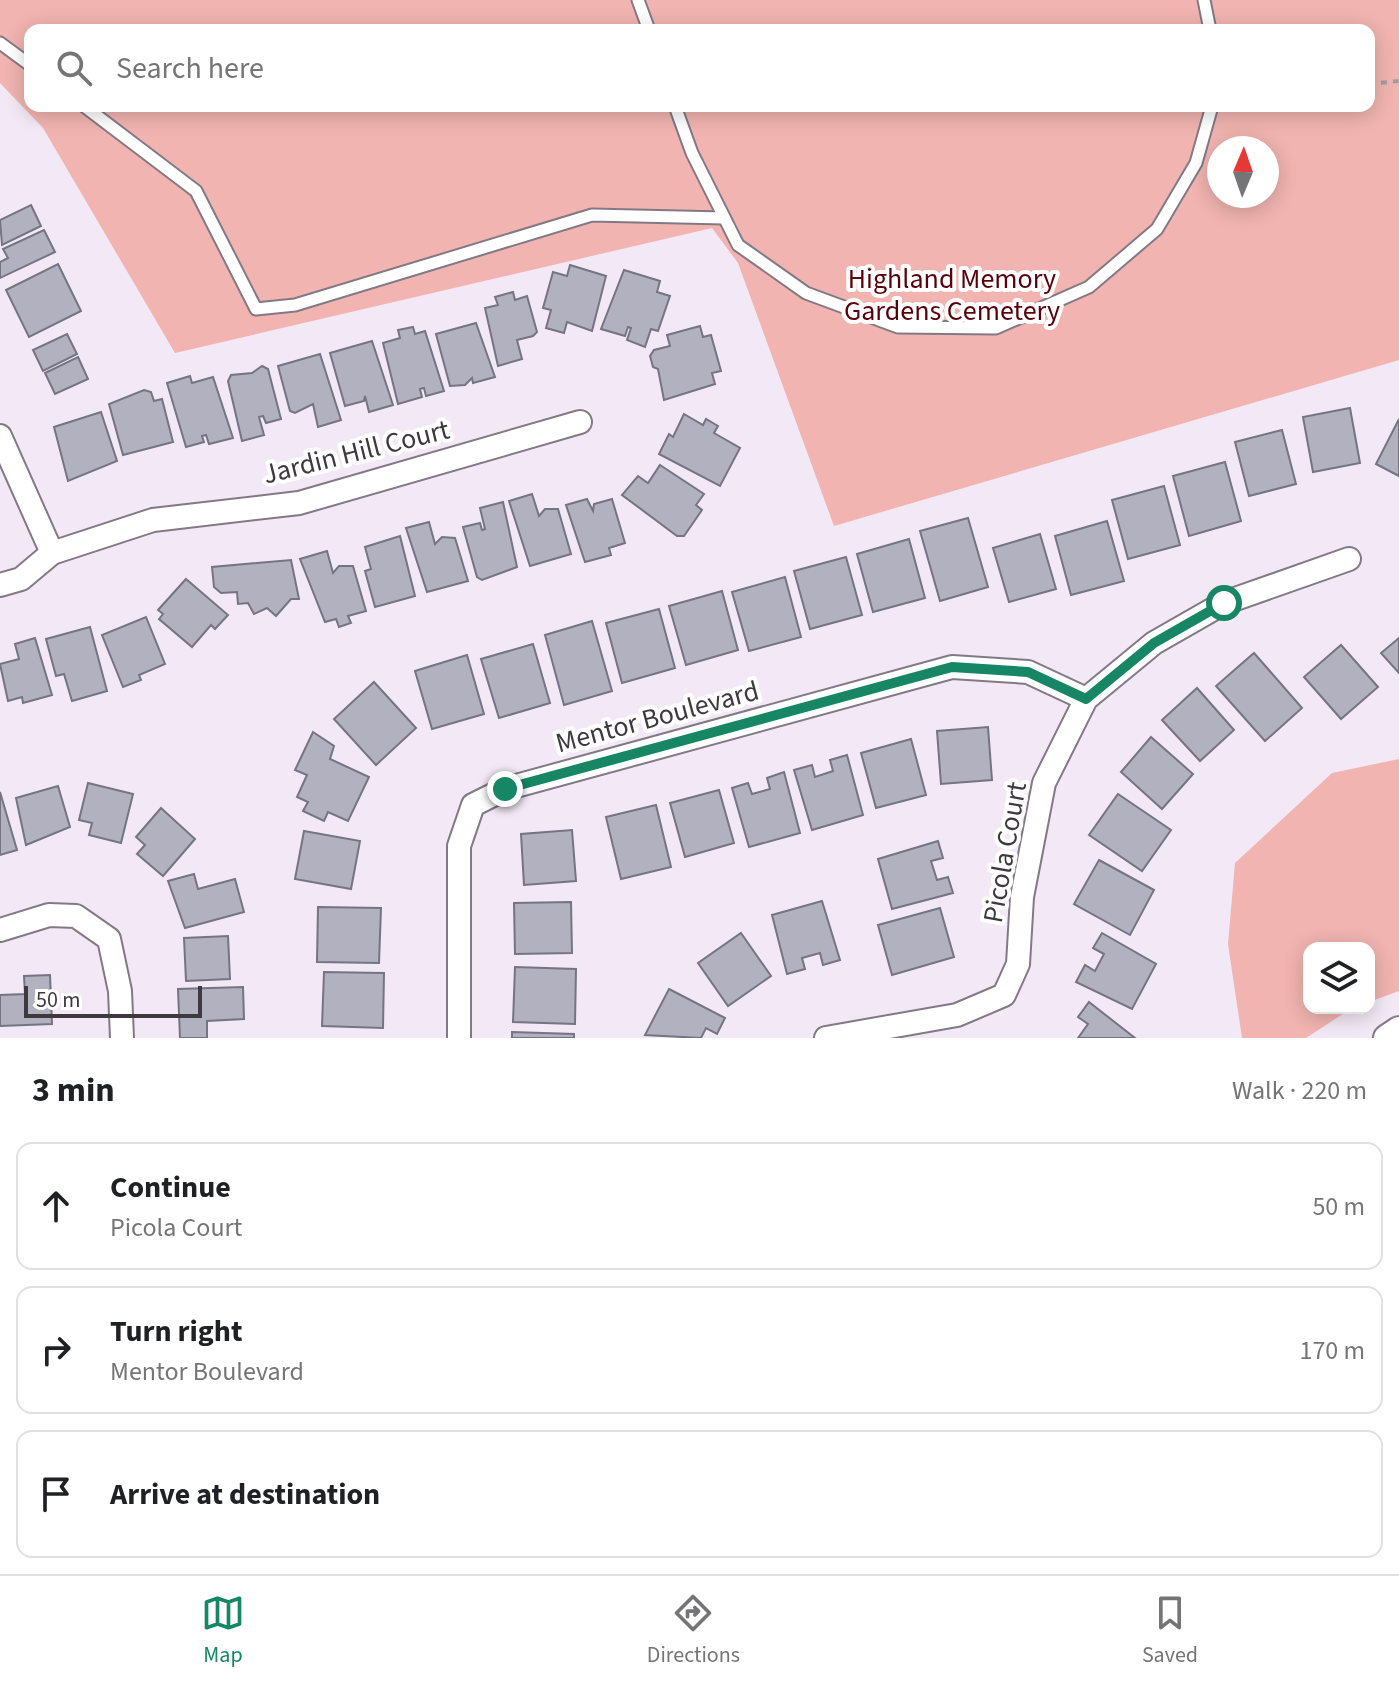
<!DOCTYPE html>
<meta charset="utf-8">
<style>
body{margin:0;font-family:"Source Sans 3",sans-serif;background:#f6f6f6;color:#202124}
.controls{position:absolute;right:24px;bottom:24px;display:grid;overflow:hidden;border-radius:16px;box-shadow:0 4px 20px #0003}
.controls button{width:72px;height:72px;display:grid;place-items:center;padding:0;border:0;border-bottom:2px solid #e0e0e0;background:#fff;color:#202124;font:40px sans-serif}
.compass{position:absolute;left:1207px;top:136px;width:72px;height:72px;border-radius:50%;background:#fff;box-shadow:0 4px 20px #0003;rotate:2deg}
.scale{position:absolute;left:24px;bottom:20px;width:178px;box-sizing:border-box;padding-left:8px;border:4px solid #3d393e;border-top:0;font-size:22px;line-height:28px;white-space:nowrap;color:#3d393e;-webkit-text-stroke:6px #fff;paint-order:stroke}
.stop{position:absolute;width:24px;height:24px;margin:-18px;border:6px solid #168665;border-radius:50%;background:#fff}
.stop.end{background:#168665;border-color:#fff;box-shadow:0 2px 8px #0008}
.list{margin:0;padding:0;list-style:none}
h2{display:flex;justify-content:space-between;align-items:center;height:104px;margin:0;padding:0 32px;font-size:34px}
h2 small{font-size:26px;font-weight:400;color:#757577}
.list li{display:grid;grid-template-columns:52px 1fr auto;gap:24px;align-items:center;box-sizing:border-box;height:128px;margin:0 16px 16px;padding:0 16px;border:2px solid #e0e0e0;border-radius:16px}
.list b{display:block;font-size:30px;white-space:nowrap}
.list p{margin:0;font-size:26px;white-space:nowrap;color:#757577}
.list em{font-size:26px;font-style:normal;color:#757577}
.icon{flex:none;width:44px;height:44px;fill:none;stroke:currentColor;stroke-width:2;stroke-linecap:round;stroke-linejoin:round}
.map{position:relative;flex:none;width:1399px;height:1038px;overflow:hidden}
.search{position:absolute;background:#fff;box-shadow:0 4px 20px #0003;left:24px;right:24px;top:24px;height:88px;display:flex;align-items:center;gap:20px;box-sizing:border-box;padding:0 28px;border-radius:16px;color:#757577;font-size:30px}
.sheet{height:536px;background:#fff}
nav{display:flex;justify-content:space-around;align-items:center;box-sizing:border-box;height:112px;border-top:2px solid #e0e0e0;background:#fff;font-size:22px;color:#757577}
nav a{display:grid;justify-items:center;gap:4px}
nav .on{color:#168665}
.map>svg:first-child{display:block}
</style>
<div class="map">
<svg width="1399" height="1038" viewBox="0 0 1399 1038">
<rect width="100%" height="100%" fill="#f3e8f5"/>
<g fill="#f1b4b0" fill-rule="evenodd">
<path d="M0 0H1399V360L834 526 738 263 712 228 175 353 43 128 0 83ZM30 30H1369V106H30ZM1219 148H1267V196H1219Z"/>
<path d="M1399 759V991L1369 1002V948H1309V1008H1352L1306 1038H1242L1228 944 1235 863 1332 773Z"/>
</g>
<g fill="#b2b1c0" stroke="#757482" stroke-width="2">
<path d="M31 205 41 226 2 245 0 220Z"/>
<path d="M44 230 55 252 0 278V262L8 258 3 249Z"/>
<path d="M58 264 81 311 29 337 6 290Z"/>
<path d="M570 265 606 276 592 331 567 322 564 333 546 328 551 310 543 308 553 272 567 276Z"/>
<path d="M624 270 660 281 657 292 670 296 658 331 651 329 645 347 627 340 631 328 628 327 625 336 601 329Z"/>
<path d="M513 292 515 300 527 296 537 332 533 336 517 340 522 359 498 366 485 308 498 305 495 297Z"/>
<path d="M476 323 495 377 473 383 472 378 465 385 450 386 436 334Z"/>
<path d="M700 326 703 337 711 335 721 371 712 373 715 384 664 400 658 369 653 367 650 356 654 350 670 346 667 335Z"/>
<path d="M413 327 415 334 425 331 444 391 426 396 424 388 420 389 422 397 398 404 383 343 400 338 398 330Z"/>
<path d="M67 334 77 354 43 371 33 350Z"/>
<path d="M372 341 393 405 369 412 365 396 364 401 345 406 330 353Z"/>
<path d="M320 354 341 420 318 427 313 404 295 413 290 411 278 366Z"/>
<path d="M78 357 88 379 55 394 45 373Z"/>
<path d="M262 366 268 369 281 419 266 423 263 416 259 417 264 435 242 441 228 381 231 375 252 373Z"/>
<path d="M190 376 192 383 213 377 233 438 209 444 206 435 202 436 204 442 186 447 167 383Z"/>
<path d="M144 390 151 392 154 401 162 399 173 442 123 455 109 404Z"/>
<path d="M1350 408 1360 463 1313 472 1303 417Z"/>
<path d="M101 412 117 461 68 481 54 427Z"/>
<path d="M684 414 703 425 706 419 718 426 714 433 740 448 720 486 659 454 669 434 673 437Z"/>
<path d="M1399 419V476L1376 464Z"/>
<path d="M1282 430 1296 484 1249 496 1235 442Z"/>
<path d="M1225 462 1241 521 1189 536 1173 476Z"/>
<path d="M660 465 704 494 696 505 702 510 684 536H677L622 495 638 476 648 483Z"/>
<path d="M1164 486 1180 545 1128 559 1112 500Z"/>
<path d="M532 494 539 516 545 509H558L571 554 530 566 509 501Z"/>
<path d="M587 499 593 511 594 504 612 499 625 543 609 548 611 555 585 562 566 505Z"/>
<path d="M503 502 517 567 482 580 477 577 463 527 480 523 482 530 485 529 480 508Z"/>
<path d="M968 518 988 587 940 601 920 531Z"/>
<path d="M1107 521 1124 581 1071 595 1055 536Z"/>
<path d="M429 522 435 544 442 537 455 538 468 581 427 592 406 528Z"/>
<path d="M1040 534 1056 589 1009 602 993 548Z"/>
<path d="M400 536 415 596 375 607 365 571 371 569 365 547Z"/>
<path d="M909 539 925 598 873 612 857 554Z"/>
<path d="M327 551 333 573 339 566H353L366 611 348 616 351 623 339 627 336 619 325 622 300 559Z"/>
<path d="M846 557 862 615 810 629 794 571Z"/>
<path d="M291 560 299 599H291L276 616 267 608 254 614 248 603 238 604 237 592 221 593 214 587 212 567Z"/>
<path d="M785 577 801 637 749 651 732 592Z"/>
<path d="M186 579 228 615 215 629 211 625 192 647 159 619 163 614 158 610Z"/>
<path d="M722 591 738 650 686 665 669 606Z"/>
<path d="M659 609 675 668 622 683 606 623Z"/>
<path d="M146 617 165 664 139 675 141 680 123 687 102 635Z"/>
<path d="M592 621 612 691 564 705 545 635Z"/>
<path d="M90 627 107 691 72 701 64 674 56 676 46 639Z"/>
<path d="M35 638 52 695 23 703 22 697 8 701 0 664 19 659 15 644Z"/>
<path d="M1399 638V673L1381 653Z"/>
<path d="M533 644 550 703 499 718 481 659Z"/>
<path d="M1341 645 1378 687 1341 719 1304 677Z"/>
<path d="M1254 653 1302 708 1265 741 1216 686Z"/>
<path d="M467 655 484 714 432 729 415 671Z"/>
<path d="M374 682 416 728 376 765 334 719Z"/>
<path d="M1197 688 1234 730 1200 761 1162 720Z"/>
<path d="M988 727 992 780 941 784 937 731Z"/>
<path d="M313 732 334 746 330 759 369 777 348 821 328 812 324 821 303 811 308 802 297 797 307 775 295 770Z"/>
<path d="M1151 737 1193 774 1162 809 1121 772Z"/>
<path d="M911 739 926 795 876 808 861 753Z"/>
<path d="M847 755 863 815 812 830 794 770 812 765 815 777 833 771 830 760Z"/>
<path d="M784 772 800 833 749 847 732 788 748 783 752 794 770 789 767 778Z"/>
<path d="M88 783 133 794 121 843 89 835 92 823 79 820Z"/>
<path d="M58 786 70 827 26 845 16 798Z"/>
<path d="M719 790 734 843 685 857 670 803Z"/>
<path d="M0 792 17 850 0 855Z"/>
<path d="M1118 794 1171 830 1142 871 1089 835Z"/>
<path d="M656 805 671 867 621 879 606 817Z"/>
<path d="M161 808 195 839 163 876 137 854 145 845 136 837Z"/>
<path d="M572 830 576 881 524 885 521 834Z"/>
<path d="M304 831 360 841 351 889 295 879Z"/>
<path d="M938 841 943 858 931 861 937 880 948 877 953 893 892 909 878 859Z"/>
<path d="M1099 860 1154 890 1130 935 1074 904Z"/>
<path d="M194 874 198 889 235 879 244 912 185 928 168 881Z"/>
<path d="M822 901 840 960 823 965 820 953 802 958 805 969 787 974 772 915Z"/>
<path d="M571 902 572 953 515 954 514 903Z"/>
<path d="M318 907 381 908 379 963 317 962Z"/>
<path d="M940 908 954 957 892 975 878 925Z"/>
<path d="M741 933 771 976 728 1006 698 963Z"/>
<path d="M1102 933 1156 964 1132 1009 1076 982 1085 965 1095 971 1104 954 1093 948Z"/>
<path d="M228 936 230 979 186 981 184 938Z"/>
<path d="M515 967 576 969 575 1024 513 1022Z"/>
<path d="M324 972 384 973 383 1028 322 1026Z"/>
<path d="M50 975 52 1024 0 1026V995L25 994 24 976Z"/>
<path d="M243 987 244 1019 207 1021V1038H180L178 989Z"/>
<path d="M669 989 725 1018 717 1034 706 1028 701 1038 645 1035Z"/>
<path d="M1089 1002 1135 1038H1078L1088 1024 1078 1017Z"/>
<path d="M512 1032 574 1034V1038H512Z"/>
</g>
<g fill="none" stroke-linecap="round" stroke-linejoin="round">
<g stroke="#837985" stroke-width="15">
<g id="service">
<path d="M638 0 649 30"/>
<path d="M1204 0 1210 30"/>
<path d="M0 43 30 65"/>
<path d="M84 106 196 191 256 309 295 305 592 215 724 218"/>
<path d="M675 106 692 153 738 245 806 293 898 327 996 328 1089 287 1157 229 1196 163 1212 106"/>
</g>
</g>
<g stroke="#837985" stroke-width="26">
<g id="minor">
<path d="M0 436 52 553"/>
<path d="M0 585 21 579 52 553 153 520 299 503 580 422"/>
<path d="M0 930 49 915 76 916 109 939 120 991 122 1038"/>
<path d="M459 1038V846L473 805 505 789 952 667 1028 672 1086 699"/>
<path d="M826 1038 957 1015 1004 995 1018 964 1022 897 1044 783 1086 699 1154 643 1224 603 1349 559"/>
</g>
</g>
<g stroke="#837985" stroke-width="30">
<path id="tertiary" d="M1387 1038 1399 1030"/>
</g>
<path stroke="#a39ba4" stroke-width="4" stroke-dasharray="6 6" stroke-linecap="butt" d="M1369 84 1399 81"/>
<use href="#service" stroke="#fff" stroke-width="11"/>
<use href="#minor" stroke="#fff" stroke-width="22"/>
<use href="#tertiary" stroke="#fff" stroke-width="26"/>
</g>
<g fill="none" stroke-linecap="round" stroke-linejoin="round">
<path stroke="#168665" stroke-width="10" d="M505 789 952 667 1028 672 1086 699 1154 643 1224 603"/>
</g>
<g text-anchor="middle" stroke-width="8" stroke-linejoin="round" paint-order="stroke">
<g font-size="28" fill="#5b000a" stroke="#fff">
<text x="952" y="288">Highland Memory<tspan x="952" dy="32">Gardens Cemetery</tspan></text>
</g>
<g font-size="28" fill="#3d393e" stroke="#fff">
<text transform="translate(356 451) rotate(-14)" y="10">Jardin Hill Court</text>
<text transform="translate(657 716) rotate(-15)" y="10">Mentor Boulevard</text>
<text transform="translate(1004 852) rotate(-80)" y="10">Picola Court</text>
</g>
</g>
</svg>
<div class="controls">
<button><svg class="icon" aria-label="layers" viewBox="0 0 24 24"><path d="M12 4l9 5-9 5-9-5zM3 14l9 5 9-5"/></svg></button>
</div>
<svg class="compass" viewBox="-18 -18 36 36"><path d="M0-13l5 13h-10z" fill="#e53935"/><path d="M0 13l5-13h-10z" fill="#757577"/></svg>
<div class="scale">50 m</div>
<div class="stop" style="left:1224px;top:603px"></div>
<div class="stop end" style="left:505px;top:789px"></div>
<div class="search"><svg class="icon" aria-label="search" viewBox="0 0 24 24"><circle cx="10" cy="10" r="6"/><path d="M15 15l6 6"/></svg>Search here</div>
</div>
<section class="sheet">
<h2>3 min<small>Walk · 220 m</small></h2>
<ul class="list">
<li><svg class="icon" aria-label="ahead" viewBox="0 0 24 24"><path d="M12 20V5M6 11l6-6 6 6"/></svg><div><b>Continue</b><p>Picola Court</p></div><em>50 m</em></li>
<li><svg class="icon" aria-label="right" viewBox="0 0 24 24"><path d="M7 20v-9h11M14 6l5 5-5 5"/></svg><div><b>Turn right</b><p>Mentor Boulevard</p></div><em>170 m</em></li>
<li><svg class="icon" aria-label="arrive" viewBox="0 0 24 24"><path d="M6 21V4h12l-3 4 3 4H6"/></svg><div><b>Arrive at destination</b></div></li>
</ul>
</section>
<nav>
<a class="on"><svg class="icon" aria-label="map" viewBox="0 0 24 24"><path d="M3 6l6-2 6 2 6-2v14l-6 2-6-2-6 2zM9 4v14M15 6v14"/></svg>Map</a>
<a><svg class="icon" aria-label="directions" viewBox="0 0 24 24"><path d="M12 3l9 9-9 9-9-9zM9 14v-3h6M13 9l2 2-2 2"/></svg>Directions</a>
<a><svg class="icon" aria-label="saved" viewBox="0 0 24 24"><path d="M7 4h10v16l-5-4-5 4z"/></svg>Saved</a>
</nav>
